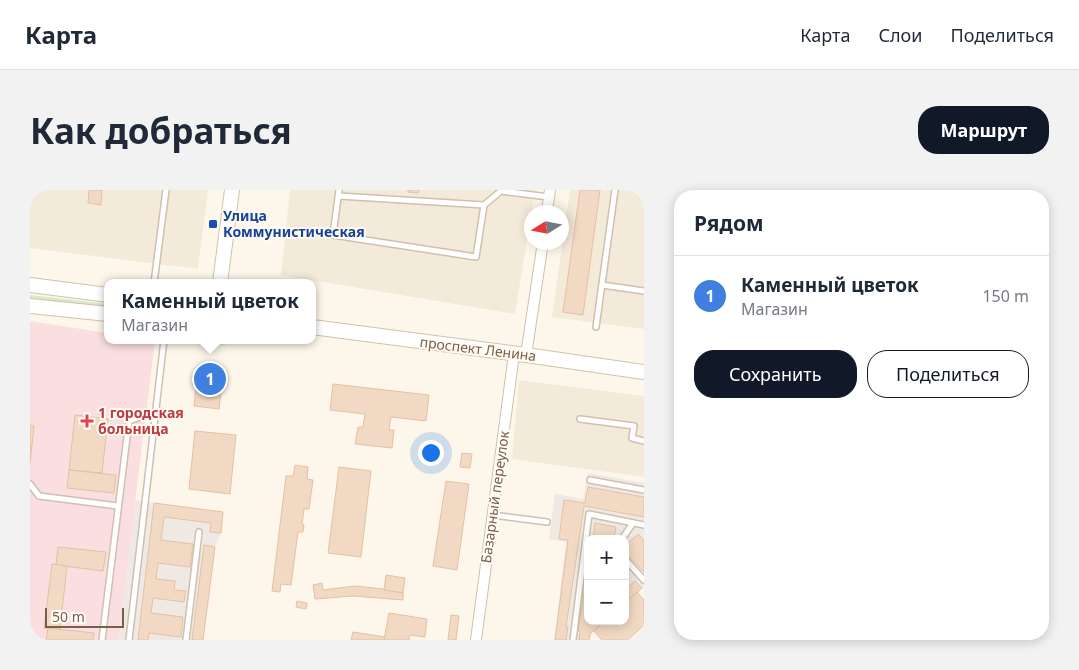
<!DOCTYPE html>
<html lang="ru">
<meta charset="utf-8">
<style>
body{margin:0;font-family:"Noto Sans",sans-serif;background:#f2f2f3;color:#1f2937}
.controls{position:absolute;right:15px;bottom:15px;display:grid;overflow:hidden;border-radius:10px;box-shadow:0 2px 12px #0003}
.controls button{width:45px;height:45px;display:grid;place-items:center;padding:0;border:0;border-bottom:1px solid #e0e1e3;background:#fff;color:#1f2937;font:25px sans-serif}
.compass{position:absolute;left:494px;top:15px;width:45px;height:45px;border-radius:50%;background:#fff;box-shadow:0 2px 12px #0003;rotate:259deg}
.scale{position:absolute;left:15px;bottom:12px;width:79px;box-sizing:border-box;padding-left:5px;border:2px solid #785f4d;border-top:0;font-size:14px;line-height:18px;white-space:nowrap;color:#785f4d;-webkit-text-stroke:4px #fffbf2;paint-order:stroke}
.you{position:absolute;left:400px;top:262px;width:18px;height:18px;margin:-12px;border:4px solid #fff;border-radius:50%;background:#1a73e8;box-shadow:0 0 0 8px #1a73e833}
.badge{display:grid;place-items:center;width:32px;height:32px;border-radius:50%;background:#111827;color:#fff;font-size:16px;font-weight:700}
.pin{position:absolute;translate:-50% -50%;border:2px solid #fff;box-shadow:0 1px 5px #0006}
.popup{position:absolute;left:74px;top:89px;width:212px;height:65px;box-sizing:border-box;display:grid;place-content:center;border-radius:10px;background:#fff;filter:drop-shadow(0 1px 4px #0005);font-size:16px;white-space:nowrap;color:#747a83}
.popup b{font-size:19px;color:#1f2937}
.popup::after{content:'';position:absolute;left:50%;top:100%;margin-left:-10px;border:10px solid transparent;border-top-color:#fff}
.list{margin:0;padding:0;list-style:none}
h2{display:flex;justify-content:space-between;align-items:center;height:65px;margin:0;padding:0 20px;font-size:21px}
h2 small{font-size:16px;font-weight:400;color:#747a83}
.list li{display:grid;grid-template-columns:32px 1fr auto;gap:15px;align-items:center;box-sizing:border-box;height:80px;padding:0 20px;border-top:1px solid #e0e1e3}
.list b{display:block;font-size:19px;white-space:nowrap}
.list p{margin:0;font-size:16px;white-space:nowrap;color:#747a83}
.list em{font-size:16px;font-style:normal;color:#747a83}
.actions{display:flex;gap:10px;padding:15px 20px}
.actions a{flex:1;padding:11px 0;border:1px solid #111827;border-radius:20px;text-align:center;font-size:18px;color:#111827}
.actions .main{background:#111827;color:#fff}
.map{position:relative;flex:none;width:614px;height:450px;overflow:hidden;border-radius:20px}
header{display:flex;align-items:center;gap:30px;box-sizing:border-box;height:70px;padding:0 25px;background:#fff;border-bottom:1px solid #e0e1e3}
header strong{font-size:24px}
nav{display:flex;gap:28px;margin-inline-start:auto;font-size:18px}
.intro{display:flex;align-items:center;justify-content:space-between;box-sizing:border-box;height:120px;padding:0 30px}
h1{margin:0;font-size:35px}
.button{padding:12px 22px;border-radius:20px;background:#111827;color:#fff;font-size:18px;font-weight:700}
main{display:flex;gap:30px;padding:0 30px}
aside{flex:1;background:#fff;border-radius:20px;box-shadow:0 2px 12px #0003}
.map>svg:first-child{display:block}
</style>
<header>
<strong>Карта</strong>
<nav><a>Карта</a><a>Слои</a><a>Поделиться</a></nav>
</header>
<div class="intro"><h1>Как добраться</h1><a class="button">Маршрут</a></div>
<main>
<div class="map">
<svg width="614" height="450" viewBox="0 0 614 450">
<rect width="100%" height="100%" fill="#fdf7eb"/>
<g fill="#f4ead9">
<path d="M0 0H178L168 79 0 58Z"/>
<path d="M260 0H505L485 124 251 85Z"/>
<path d="M540 0H614V139L522 127Z"/>
<path d="M489 190 614 206V287L482 269Z"/>
</g>
<g fill="#eee9e3">
<path d="M558 283 614 293V399L612 398 595 413V349H558V431H574L561 443 560 450H524L536 352 519 349 525 304 553 309Z"/>
<path d="M104 310 193 322 191 343 185 357 173 450H88Z"/>
</g>
<path fill="#fadee0" d="M0 131 77 143 78 150H118L125 151 88 450H0Z"/>
<g fill="#d4ebc8">
<path d="M0 105 77 114V118L0 109Z"/>
<path d="M152 150H195V155Z"/>
</g>
<g fill="#f2d9c3" stroke="#e5c0a3">
<path d="M59 0H72L71 15 58 13Z"/>
<path d="M378 0H389L388 3 378 2Z"/>
<path d="M550 0H570L553 125 533 122Z"/>
<path d="M168 179 193 182 189 219 164 216Z"/>
<path d="M303 194 399 205 396 231 361 227 359 240H364L362 258 325 254 328 237H333L335 224 300 220Z"/>
<path d="M45 225 78 229 72 283 39 280Z"/>
<path d="M0 235 4 236 0 273Z"/>
<path d="M165 241 206 245 200 304 159 299Z"/>
<path d="M432 263 442 264 440 278 430 277Z"/>
<path d="M265 275 278 277 277 289 283 290 279 319H274L272 334 274 335 273 342H268L261 395 251 394 250 402 242 401 256 286H263Z"/>
<path d="M309 277 341 281 331 367 298 363Z"/>
<path d="M39 280 86 285 84 303 37 298Z"/>
<path d="M416 291 439 294 427 380 403 376Z"/>
<path d="M558 297 614 307V327L554 316 536 437H538L536 450H525L538 350 529 349 534 310 555 313Z"/>
<path d="M124 313 193 322 191 343 180 342 181 333 134 327 131 350 163 354 160 377 128 373 126 389 145 391 144 400 156 401 154 412 123 408 121 423 153 427 151 447 119 443 118 450H108Z"/>
<path d="M565 333 586 337 584 349H563Z"/>
<path d="M608 344 614 350V382L595 362V356Z"/>
<path d="M174 355 185 357 173 450H162Z"/>
<path d="M28 357 76 362 73 381 26 375Z"/>
<path d="M22 374 37 376 30 439 14 438Z"/>
<path d="M558 378V431H574L560 444 559 450H549L550 441H548Z"/>
<path d="M356 385 375 388 373 403 354 400Z"/>
<path d="M605 391 612 398 595 413V400Z"/>
<path d="M292 393 293 400 325 396 354 399V400L373 403V410L323 406 285 409 283 395Z"/>
<path d="M607 402 614 410V435L598 450H572L564 441 575 431H595V413Z"/>
<path d="M267 411 277 413 276 419 266 417Z"/>
<path d="M359 423 397 429 395 447 380 445 379 450H354Z"/>
<path d="M421 425 429 426 426 450H418Z"/>
<path d="M18 438 64 443 63 450H16Z"/>
<path d="M323 442 355 447 354 450H321Z"/>
</g>
<g fill="none" stroke-linecap="round" stroke-linejoin="round">
<g stroke="#cfc0af" stroke-width="8">
<g id="service">
<path d="M309 0 303 45 446 67 454 15 471 1 519 7"/>
<path d="M309 6 454 15"/>
<path d="M124 93 136 0"/>
<path d="M572 95 614 101"/>
<path d="M566 137 585 0"/>
<path d="M550 229 604 236 602 248 614 251"/>
<path d="M560 290 614 300"/>
<path d="M0 294 9 306 88 316"/>
<path d="M463 325 517 332"/>
<path d="M592 349 603 333"/>
<path d="M595 369 614 390"/>
<path d="M72 450 99 231 127 221"/>
<path d="M99 450 134 150"/>
<path d="M156 450 169 342"/>
<path d="M543 450 559 324 614 335"/>
</g>
</g>
<g stroke="#cfc0af" stroke-width="12">
<g id="minor">
<path d="M517 22 520 0"/>
<path d="M496 165 513 52"/>
<path d="M446 450 484 164"/>
</g>
</g>
<g stroke="#d2c1ae" stroke-width="16">
<g id="secondary">
<path d="M190 93 202 0"/>
<path d="M0 95 78 105"/>
<path d="M0 116 78 124"/>
<path d="M282 137 496 165 614 182"/>
</g>
</g>
<use href="#service" stroke="#fff" stroke-width="5"/>
<use href="#minor" stroke="#fff" stroke-width="10"/>
<use href="#secondary" stroke="#fff" stroke-width="14"/>
</g>
<rect fill="#1a4fb4" stroke="#fffbf2" stroke-width="2" x="178" y="29" width="10" height="10" rx="2.5"/>
<path fill="#e0444e" stroke="#fffbf2" stroke-width="2" d="M54.5 223.5h5v5h5v5h-5v5h-5v-5h-5v-5h5z"/>
<g text-anchor="middle" stroke-width="4" stroke-linejoin="round" paint-order="stroke">
<g font-size="14" font-weight="bold" fill="#164399" stroke="#fffbf2" text-anchor="start">
<text x="193" y="31">Улица<tspan x="193" dy="16">Коммунистическая</tspan></text>
</g>
<g font-size="14" fill="#785f4d" stroke="#fffbf2">
<text transform="translate(448 159) rotate(7)" y="5">проспект Ленина</text>
<text transform="translate(465 307) rotate(-82)" y="5">Базарный переулок</text>
</g>
<g font-size="14" font-weight="bold" fill="#be3a42" stroke="#fffbf2" text-anchor="start">
<text x="68" y="228">1 городская<tspan x="68" dy="16">больница</tspan></text>
</g>
</g>
</svg>
<div class="controls">
<button>+</button>
<button>−</button>
</div>
<svg class="compass" viewBox="-18 -18 36 36"><path d="M0-13l5 13h-10z" fill="#e53935"/><path d="M0 13l5-13h-10z" fill="#747a83"/></svg>
<div class="scale">50 m</div>
<div class="you"></div>
<div class="pin badge" style="left:180px;top:189px;background:#3f7fe0">1</div>
<div class="popup"><b>Каменный цветок</b>Магазин</div>
</div>
<aside>
<h2>Рядом<small></small></h2>
<ul class="list">
<li><span class="badge" style="background:#3f7fe0">1</span><div><b>Каменный цветок</b><p>Магазин</p></div><em>150 m</em></li>
</ul>
<div class="actions"><a class="main">Сохранить</a><a>Поделиться</a></div>
</aside>
</main>
